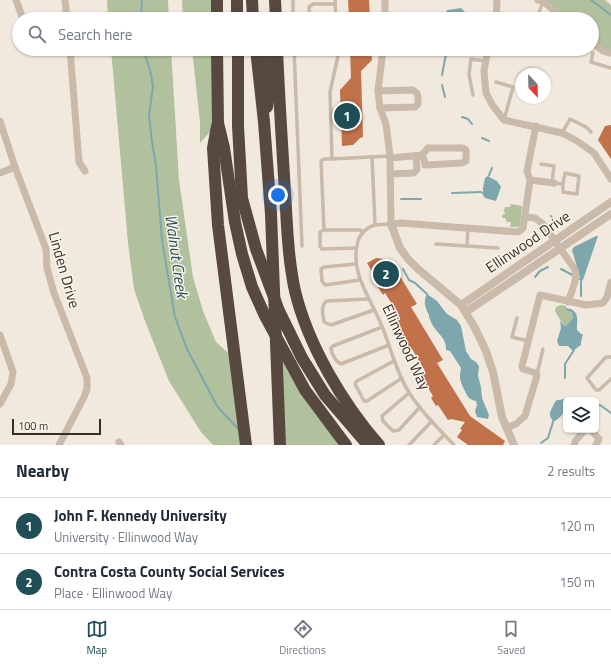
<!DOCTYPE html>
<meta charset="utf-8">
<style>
body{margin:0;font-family:"Titillium Web",sans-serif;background:#f6f6f7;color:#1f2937}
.controls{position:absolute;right:12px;bottom:12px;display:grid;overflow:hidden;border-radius:6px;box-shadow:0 1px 3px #0004}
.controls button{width:36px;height:36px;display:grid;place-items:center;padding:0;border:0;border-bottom:1px solid #e0e1e3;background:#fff;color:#1f2937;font:20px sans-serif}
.compass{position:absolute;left:515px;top:68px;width:36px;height:36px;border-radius:50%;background:#fff;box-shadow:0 1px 3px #0004;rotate:158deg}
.scale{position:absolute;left:12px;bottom:10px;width:89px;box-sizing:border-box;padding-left:4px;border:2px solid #362e29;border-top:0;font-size:11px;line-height:14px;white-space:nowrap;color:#362e29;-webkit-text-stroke:3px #f9f3e9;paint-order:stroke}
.you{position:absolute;left:278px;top:195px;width:14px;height:14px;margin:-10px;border:3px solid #fff;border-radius:50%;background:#1a73e8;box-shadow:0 0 0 6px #1a73e833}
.badge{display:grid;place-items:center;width:26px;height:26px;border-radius:50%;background:#204e56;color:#fff;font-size:13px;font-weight:700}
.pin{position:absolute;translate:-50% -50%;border:2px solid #fff;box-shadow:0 1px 4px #0006}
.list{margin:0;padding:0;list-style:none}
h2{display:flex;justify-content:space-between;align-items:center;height:52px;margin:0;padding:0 16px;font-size:17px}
h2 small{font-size:13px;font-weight:400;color:#747a83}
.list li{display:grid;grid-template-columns:26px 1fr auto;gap:12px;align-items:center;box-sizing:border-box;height:56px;padding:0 16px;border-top:1px solid #e0e1e3}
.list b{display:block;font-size:15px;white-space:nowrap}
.list p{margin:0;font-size:13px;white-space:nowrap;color:#747a83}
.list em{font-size:13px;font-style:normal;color:#747a83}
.icon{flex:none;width:22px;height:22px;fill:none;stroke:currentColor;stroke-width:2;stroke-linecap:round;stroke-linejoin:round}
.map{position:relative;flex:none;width:611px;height:445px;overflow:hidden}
.search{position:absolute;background:#fff;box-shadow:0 1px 3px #0004;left:12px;right:12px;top:12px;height:44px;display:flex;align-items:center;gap:10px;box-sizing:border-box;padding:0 14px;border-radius:22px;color:#747a83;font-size:15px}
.sheet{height:164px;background:#fff}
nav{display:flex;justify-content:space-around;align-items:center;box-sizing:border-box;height:56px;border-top:1px solid #e0e1e3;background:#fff;font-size:11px;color:#747a83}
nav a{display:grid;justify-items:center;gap:2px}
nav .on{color:#204e56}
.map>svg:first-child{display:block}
</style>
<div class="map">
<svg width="611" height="445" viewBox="0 0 611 445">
<rect width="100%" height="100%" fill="#f1e9dd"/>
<g fill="#b1c09d">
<path d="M107 0H168L169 19H108Z"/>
<path d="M182 0H217V19H183Z"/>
<path d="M538 0H605L611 5V53L592 43V19H564Z"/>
<path d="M111 49H171L179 180 193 277 203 311 216 342 235 359 246 445H213L201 432 169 381 145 321 134 289 128 243Z"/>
<path d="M192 49H217L218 123 200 143V123Z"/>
<path d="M511 204 522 206 520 226 517 227H510L511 222H507L505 218H502L503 214H505L504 210 505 207H510Z"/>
<path d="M561 305 566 306 567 311 572 312 573 318 566 326 563 325 555 311 556 307Z"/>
<path d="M280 345 346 445H280Z"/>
</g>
<g fill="#7da7ad">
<path d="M461 8 465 12V19H447L445 14 447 10Z"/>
<path d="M489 175V177L497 181 501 187 496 201 485 198 481 192H483V188L485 178Z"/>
<path d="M596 236H598L583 280 581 281 572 250 574 247Z"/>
<path d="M427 294 437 301 447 314 457 320 461 326 466 351 471 359 476 362 479 366 478 376 481 387 482 398 489 415 488 419 477 417 475 411 477 405 476 401C468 399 468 397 465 391 460 381 459 379 461 368L450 351 446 350C447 339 439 335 433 326 432 324 430 320 429 317V315C425 307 423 302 427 294Z"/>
<path d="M566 308C580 310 577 319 577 330L581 334H583L581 342V345L574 350H572L568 346H559L557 341 561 328 560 321 563 325 566 326 573 318 572 312 567 311Z"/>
<path d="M563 399 566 400C566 410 562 418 553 422L550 416V412C552 409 554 402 557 400 559 400 561 400 563 399Z"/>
</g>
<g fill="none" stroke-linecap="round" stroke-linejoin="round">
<g stroke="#7da7ad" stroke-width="2">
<path d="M591 0 611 15"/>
<path d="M141 19 142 0"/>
<path d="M143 49 150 70 153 86 149 116 152 142 156 166 162 240 175 317 187 349 217 406 239 430"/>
<path d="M442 75 446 54 449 51 454 49"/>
<path d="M442 85 445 97"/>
<path d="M462 117 468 119 472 124"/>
<path d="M482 138 489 141"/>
<path d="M489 175 492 168"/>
<path d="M452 193 481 192"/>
<path d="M401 199H421"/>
<path d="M551 216 554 221"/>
<path d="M403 269 409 280 415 283 427 294"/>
<path d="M561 269 580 279"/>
<path d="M535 277 540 271 548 267"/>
<path d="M581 281V296"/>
<path d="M565 378V364L574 350"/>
<path d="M596 405H600L611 413"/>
<path d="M541 443 548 438 553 422"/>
</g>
</g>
<g fill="#c1724b">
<path d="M348 0H369L370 19H349Z"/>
<path d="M350 49H371L372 60 361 71 363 137 360 138 353 145 342 146 340 90 351 78Z"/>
<path d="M611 125V159L598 140 605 126Z"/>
<path d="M376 258 390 260 417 304 411 307 443 360 437 363 470 416 505 441 503 445H468L457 437 462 430 460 429 465 422 451 419 448 420 438 405 436 406 431 398 433 396 420 375 425 371 412 349 409 350 404 342 406 341 393 319 399 315 385 293 383 295 378 287 380 285 367 263Z"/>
</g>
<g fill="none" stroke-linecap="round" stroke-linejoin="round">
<g stroke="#c9baa9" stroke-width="3.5">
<path d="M293 0V19"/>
<path d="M335 0 336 19"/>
<path d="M310 19 309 7 313 4H335"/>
<path d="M509 19H510"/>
<path d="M537 19 543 1"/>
<path d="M294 49 302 246"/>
<path d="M312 49 314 51 338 50"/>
<path d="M593 53 591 62 611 68"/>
<path d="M496 82 513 87 504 120"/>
<path d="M473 95 469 74 471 59 485 61"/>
<path d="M562 133 570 119 586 127 591 132"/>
<path d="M372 157 375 225"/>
<path d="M332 159 330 92 338 56V49"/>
<path d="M541 164 554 166 552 183"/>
<path d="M554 183 563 184V192L577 194 579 176 565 173 563 184"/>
<path d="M390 224C385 225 380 224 375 225 367 227 360 234 358 241 349 272 370 297 381 324 391 347 396 373 410 394 422 413 439 429 454 445"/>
<path d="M324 230 321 161 324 159H330L390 156"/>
<path d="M436 244 467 246 468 228"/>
<path d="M467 246 498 248"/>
<path d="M356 248 322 249 320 246V232L324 230H360L363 232"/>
<path d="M356 264 324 267 321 269 322 281 325 285 360 280"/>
<path d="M368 299 327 301C320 305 323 315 324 322L331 325 374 310"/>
<path d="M517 318 512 337 528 341"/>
<path d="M382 327 333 346 331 348C331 353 336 362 341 364L389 345"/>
<path d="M611 357H606L587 378 596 390H599L611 379"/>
<path d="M394 361 357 381 355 384 364 401H367L402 378"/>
<path d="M537 374 543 349"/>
<path d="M409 393 382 416 383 421 393 431 399 430 420 407"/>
<path d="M409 445 432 421"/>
<path d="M434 445 444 435"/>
</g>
<g stroke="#c9baa9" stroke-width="7">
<path d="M16 0 23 19"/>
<path d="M65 0 67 19"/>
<path d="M385 0V19"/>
<path d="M538 0 543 1 564 19"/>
<path d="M496 19 497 0"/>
<path d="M592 43 603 51 611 53"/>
<path d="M70 49 79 162 85 171"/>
<path d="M383 49 378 91 380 108 386 124 390 156 391 224 401 223 518 232 523 228 530 180 527 171 536 126"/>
<path d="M488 49 484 71 486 93 493 106 504 120 562 133 577 141 594 153 611 179"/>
<path d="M378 91 412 90C419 92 418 97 418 104L415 107 380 108"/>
<path d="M0 121 15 167 46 249 47 268 54 293 87 378V389L84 397 59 445"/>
<path d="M390 158 422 155 428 148H463L466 150V161L462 163 425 165 424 159 422 155"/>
<path d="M0 173 15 167"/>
<path d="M390 174 414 173 417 169 416 156"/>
<path d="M530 180 554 183"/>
<path d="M525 217 535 218 543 224 574 268C579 278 571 292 568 302"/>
<path d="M0 335 13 372 11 384 0 404"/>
<path d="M506 428 516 424 525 416 536 379 537 375 536 373 523 369 522 366 540 295 586 305 603 303 607 297 611 282"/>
<path d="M119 442 121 445"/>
<path d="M574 445 576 440 585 430H591L599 439 596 445"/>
</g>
<g stroke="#c9baa9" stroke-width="8">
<path d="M391 224 400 248 408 259 418 269 461 305 475 328 486 351 493 372 502 417 514 445"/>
<path d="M461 305 611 202"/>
<path d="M466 312 611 214"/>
</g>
<g stroke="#574940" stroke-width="12">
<path d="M217 0V19"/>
<path d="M237 0V19"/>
<path d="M252 0 253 19"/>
<path d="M275 0 276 19"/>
<path d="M217 49 218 123 224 148 235 222 242 254 252 287 265 316 305 390 346 445"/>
<path d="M238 49V126L242 198 256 249 279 311 302 358 325 395 368 445"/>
<path d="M256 49 264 122 271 214"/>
<path d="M277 49C279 97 282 144 285 192 287 225 288 259 295 291 308 345 343 404 379 445"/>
<path d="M267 107 269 95 268 49"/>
<path d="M217 126 213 148 218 225 246 445"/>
</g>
<path stroke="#574940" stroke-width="12" d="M271 214 280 445"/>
</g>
<g text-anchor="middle" stroke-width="3" stroke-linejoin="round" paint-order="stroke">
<g font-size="15" fill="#362e29" stroke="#f9f3e9">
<text transform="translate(528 242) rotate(-34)" y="5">Ellinwood Drive</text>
<text transform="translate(64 270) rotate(74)" y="5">Linden Drive</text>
<text transform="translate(406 347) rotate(65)" y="5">Ellinwood Way</text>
</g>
<g font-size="16" font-style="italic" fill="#204e56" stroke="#f9f3e9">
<text transform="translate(177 256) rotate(82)" y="6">Walnut Creek</text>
</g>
</g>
</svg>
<div class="controls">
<button><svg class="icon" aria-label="layers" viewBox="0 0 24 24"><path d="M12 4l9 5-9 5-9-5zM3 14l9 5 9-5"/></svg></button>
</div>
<svg class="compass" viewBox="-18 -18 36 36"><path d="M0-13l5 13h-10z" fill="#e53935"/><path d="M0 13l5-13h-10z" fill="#747a83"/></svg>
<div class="scale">100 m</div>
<div class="you"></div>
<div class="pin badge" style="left:347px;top:116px">1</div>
<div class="pin badge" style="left:386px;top:274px">2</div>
<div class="search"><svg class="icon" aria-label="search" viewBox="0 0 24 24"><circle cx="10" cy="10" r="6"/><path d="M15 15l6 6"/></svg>Search here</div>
</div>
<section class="sheet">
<h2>Nearby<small>2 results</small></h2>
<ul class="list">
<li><span class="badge">1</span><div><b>John F. Kennedy University</b><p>University · Ellinwood Way</p></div><em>120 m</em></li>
<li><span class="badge">2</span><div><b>Contra Costa County Social Services</b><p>Place · Ellinwood Way</p></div><em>150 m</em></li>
</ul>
</section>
<nav>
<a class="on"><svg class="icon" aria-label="map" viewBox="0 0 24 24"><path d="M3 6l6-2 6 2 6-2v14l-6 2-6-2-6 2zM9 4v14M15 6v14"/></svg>Map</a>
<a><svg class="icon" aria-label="directions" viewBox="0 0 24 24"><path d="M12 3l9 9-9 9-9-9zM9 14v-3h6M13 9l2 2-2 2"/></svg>Directions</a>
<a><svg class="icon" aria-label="saved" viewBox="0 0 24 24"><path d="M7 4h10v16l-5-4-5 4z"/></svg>Saved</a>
</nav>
